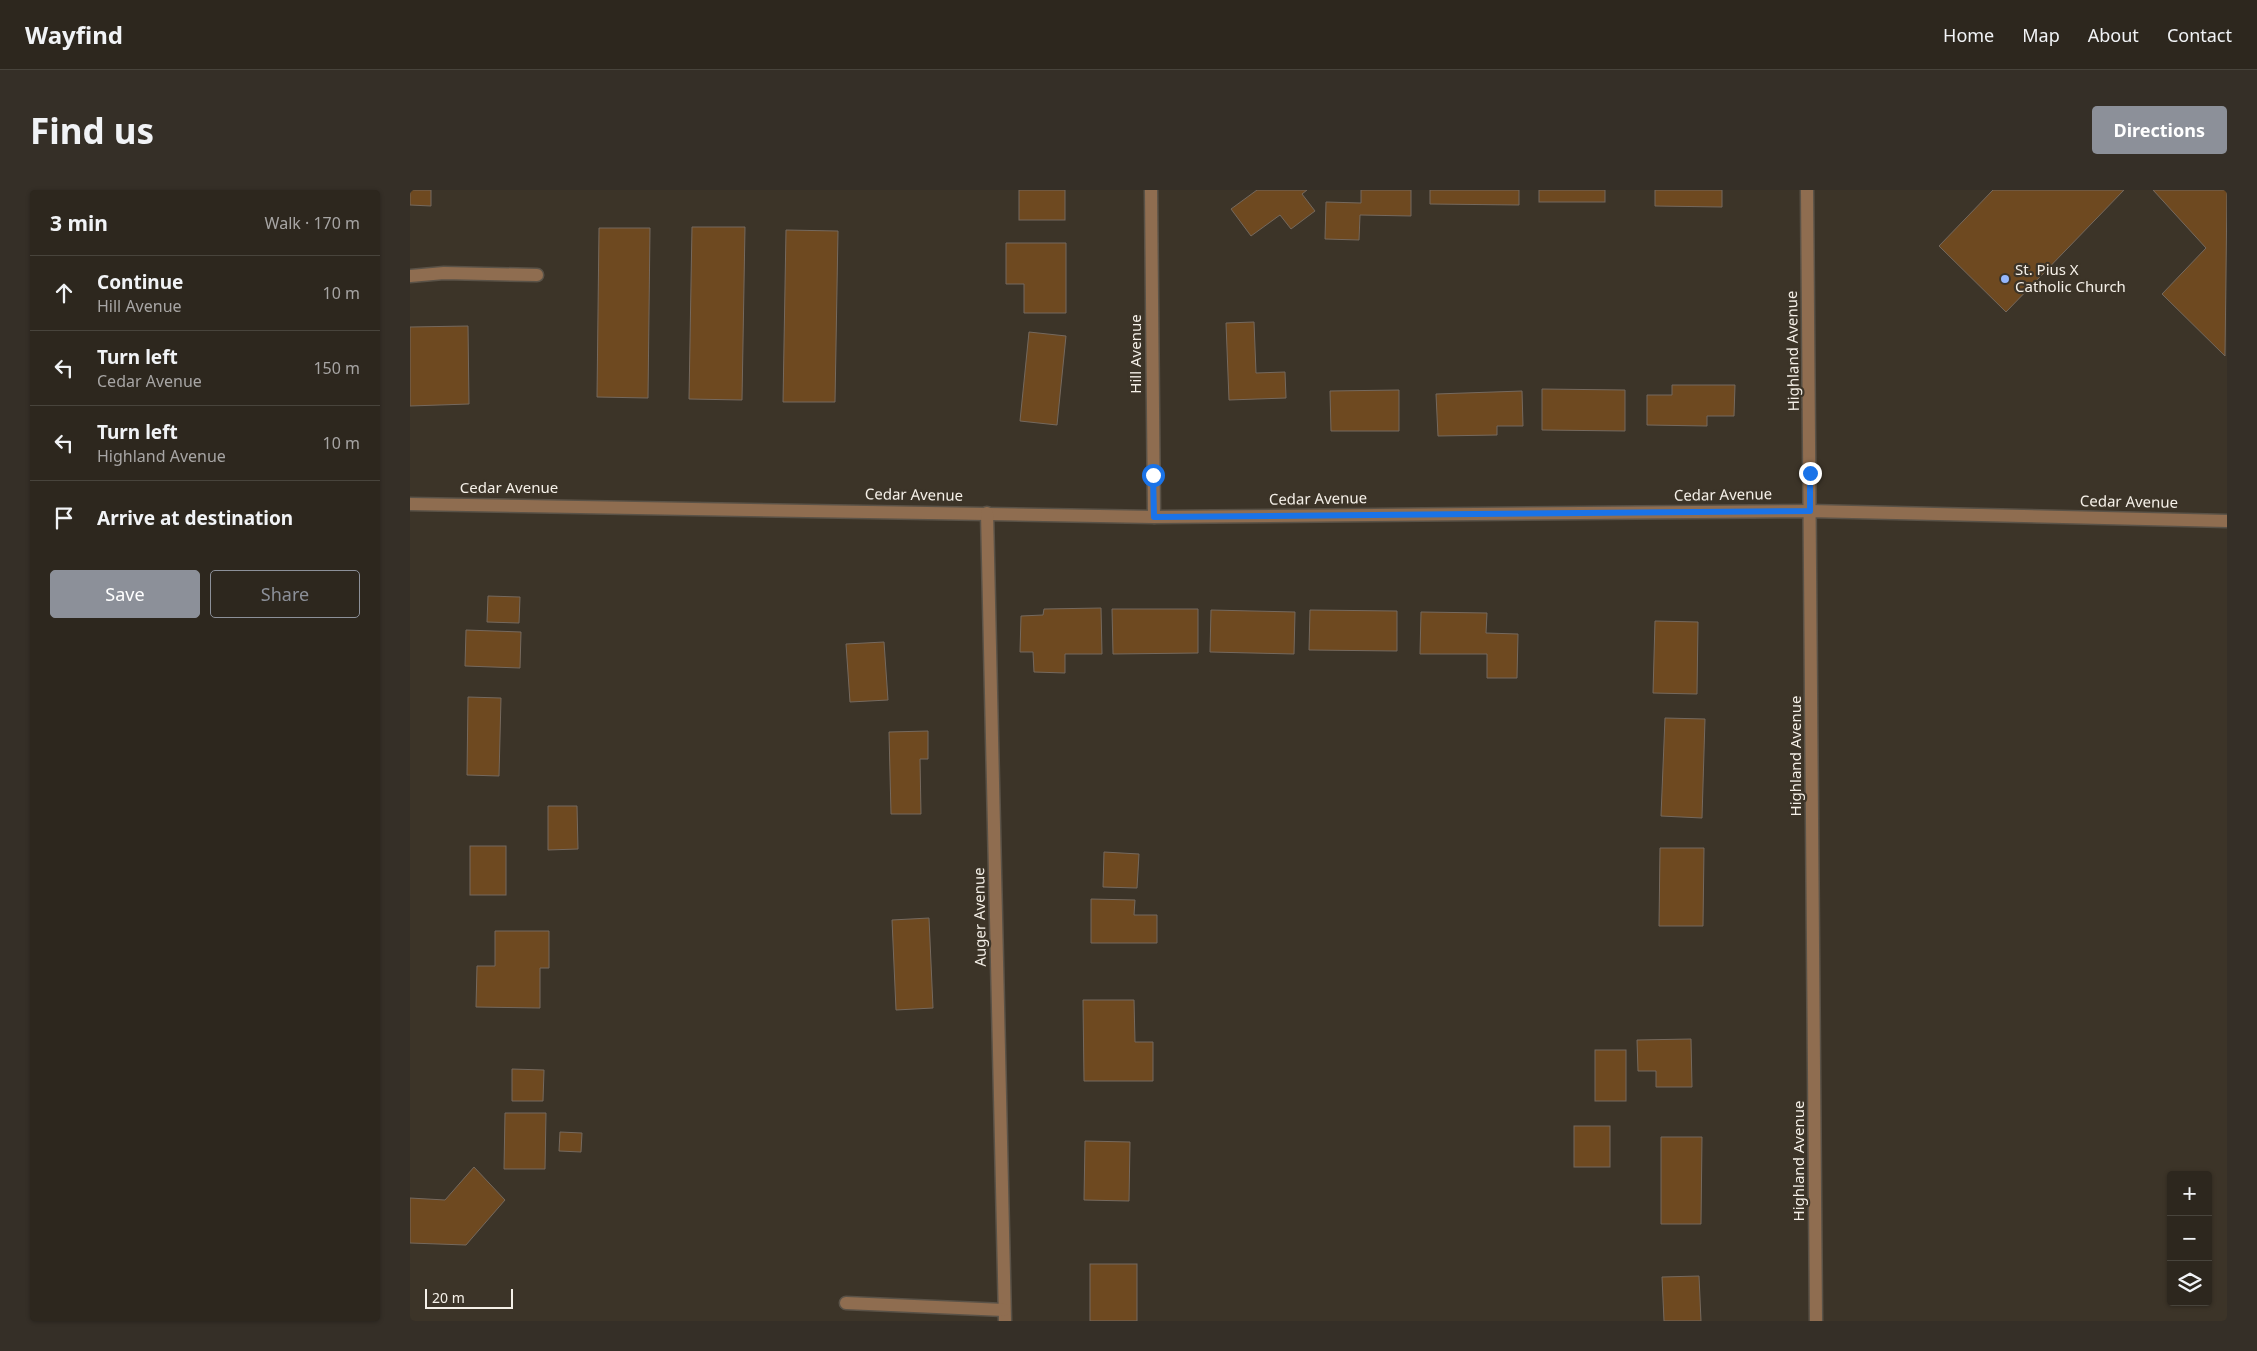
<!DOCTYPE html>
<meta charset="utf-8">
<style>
body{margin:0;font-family:"Noto Sans",sans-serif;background:#352f27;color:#f1f3f6}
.controls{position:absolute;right:15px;bottom:15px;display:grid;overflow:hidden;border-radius:5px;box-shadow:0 1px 4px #0004}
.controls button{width:45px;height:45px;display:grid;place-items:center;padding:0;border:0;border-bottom:1px solid #48443c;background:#2d271e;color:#f1f3f6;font:25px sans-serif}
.scale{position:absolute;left:15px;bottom:12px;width:88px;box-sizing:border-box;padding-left:5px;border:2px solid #f5f0e8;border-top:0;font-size:14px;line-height:18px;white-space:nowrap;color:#f5f0e8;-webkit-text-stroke:4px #3c3428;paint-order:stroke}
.stop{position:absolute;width:15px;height:15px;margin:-11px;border:4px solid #1a73e8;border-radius:50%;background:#fff}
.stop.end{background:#1a73e8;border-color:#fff;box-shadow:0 1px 5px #0008}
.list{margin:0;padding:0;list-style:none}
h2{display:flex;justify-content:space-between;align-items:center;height:65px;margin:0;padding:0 20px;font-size:21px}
h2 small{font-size:16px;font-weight:400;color:#a7a5a4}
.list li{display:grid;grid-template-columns:32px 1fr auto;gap:15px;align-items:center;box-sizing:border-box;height:75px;padding:0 20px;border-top:1px solid #48443c}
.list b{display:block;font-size:19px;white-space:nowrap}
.list p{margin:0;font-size:16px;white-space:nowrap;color:#a7a5a4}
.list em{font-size:16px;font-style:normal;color:#a7a5a4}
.actions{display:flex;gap:10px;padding:15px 20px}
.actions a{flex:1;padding:11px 0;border:1px solid #8c9099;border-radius:5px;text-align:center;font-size:18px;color:#8c9099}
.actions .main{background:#8c9099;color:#fff}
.icon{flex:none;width:28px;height:28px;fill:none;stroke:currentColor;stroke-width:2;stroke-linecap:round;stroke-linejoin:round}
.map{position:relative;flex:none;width:1817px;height:1131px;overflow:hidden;border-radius:5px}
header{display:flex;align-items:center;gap:30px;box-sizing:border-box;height:70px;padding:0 25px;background:#2d271e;border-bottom:1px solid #48443c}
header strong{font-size:24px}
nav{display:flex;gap:28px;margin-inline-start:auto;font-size:18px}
.intro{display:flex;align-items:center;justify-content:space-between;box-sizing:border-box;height:120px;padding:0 30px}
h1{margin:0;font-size:35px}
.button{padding:12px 22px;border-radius:5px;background:#8c9099;color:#fff;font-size:18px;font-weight:700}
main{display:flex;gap:30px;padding:0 30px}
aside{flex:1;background:#2d271e;border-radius:5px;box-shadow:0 1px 4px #0004}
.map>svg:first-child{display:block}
</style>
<header>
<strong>Wayfind</strong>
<nav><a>Home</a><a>Map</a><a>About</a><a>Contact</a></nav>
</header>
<div class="intro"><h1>Find us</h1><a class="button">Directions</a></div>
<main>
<aside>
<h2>3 min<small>Walk · 170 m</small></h2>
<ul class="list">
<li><svg class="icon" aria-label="ahead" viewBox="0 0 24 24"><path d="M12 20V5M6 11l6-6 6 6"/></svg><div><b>Continue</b><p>Hill Avenue</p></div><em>10 m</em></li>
<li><svg class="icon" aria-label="left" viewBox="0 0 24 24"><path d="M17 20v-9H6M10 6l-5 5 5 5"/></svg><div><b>Turn left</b><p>Cedar Avenue</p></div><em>150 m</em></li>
<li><svg class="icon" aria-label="left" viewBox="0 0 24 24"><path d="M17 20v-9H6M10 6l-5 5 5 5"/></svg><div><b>Turn left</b><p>Highland Avenue</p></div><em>10 m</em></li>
<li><svg class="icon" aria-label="arrive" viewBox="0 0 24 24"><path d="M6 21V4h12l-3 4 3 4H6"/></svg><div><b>Arrive at destination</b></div></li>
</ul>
<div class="actions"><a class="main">Save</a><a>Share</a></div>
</aside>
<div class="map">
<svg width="1817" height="1131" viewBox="0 0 1817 1131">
<rect width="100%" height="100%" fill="#3c3428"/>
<g fill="#6e4920" stroke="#75695e">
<path d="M0 0H21V16L0 15Z"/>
<rect x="609" y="0" width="46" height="30"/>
<path d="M847 0H897L892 4 905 21 881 39 870 25 841 46 821 19Z"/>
<path d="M951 0H1001V26L950 25 949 50 915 49 916 12 951 13Z"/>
<path d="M1020 0H1109V15L1020 14Z"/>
<rect x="1129" y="0" width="66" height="12"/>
<path d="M1245 0H1312V17L1245 16Z"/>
<path d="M1583 0H1714L1596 122 1529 56Z"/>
<path d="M1743 0H1817L1815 166 1752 104 1796 58Z"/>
<path d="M282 37H335L332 210 279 209Z"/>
<path d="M189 38H240L238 208 187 207Z"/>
<path d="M376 40 428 41 425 212H373Z"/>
<path d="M596 53H656V123H614V94H596Z"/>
<path d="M844 132 846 183 875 182 876 208 819 210 816 133Z"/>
<path d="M58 136 59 214 0 216V137Z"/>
<path d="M619 142 656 146 647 235 610 231Z"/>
<path d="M1262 195H1325L1324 226H1297V236L1237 235V205H1262Z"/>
<path d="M1132 199 1215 200V241L1132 240Z"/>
<path d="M989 200V241H921L920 201Z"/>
<path d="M1112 201 1113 236H1087V245L1028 246 1026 204Z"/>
<path d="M78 406 110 407 109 433 77 432Z"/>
<path d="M691 418 692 464H655V483L624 482 623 462H610L611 426 633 425 634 419Z"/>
<path d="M702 419H788V463L703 464Z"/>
<path d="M801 420 885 422 884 464 800 462Z"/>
<path d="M900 420 987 421V461L899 460Z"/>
<path d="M1011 422 1077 423 1076 443 1108 444 1107 488H1077V464H1010Z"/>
<path d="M1245 431 1288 432 1287 504 1243 503Z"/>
<path d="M56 440 111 442 110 478 55 476Z"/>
<path d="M474 452 478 510 440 512 436 454Z"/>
<path d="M58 507 91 508 89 586 57 585Z"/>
<path d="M1255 528 1295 529 1292 628 1251 626Z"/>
<path d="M518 541V569H510L511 624H481L479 542Z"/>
<path d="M138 616H167L168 659 138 660Z"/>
<rect x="60" y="656" width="36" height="49"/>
<path d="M1250 658H1294L1293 736H1249Z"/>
<path d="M694 662 729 664 727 698 693 697Z"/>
<path d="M681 709 725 710 724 725H747V753H681Z"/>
<path d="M519 728 523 818 486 820 482 730Z"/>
<path d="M85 741H139V778H130V818L66 817 67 776H85Z"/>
<path d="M673 810H724L725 852H743V891H674Z"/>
<path d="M1281 849 1282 897H1246V881H1228L1227 850Z"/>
<rect x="1185" y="860" width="31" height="51"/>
<path d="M102 879 134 880 133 911H102Z"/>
<path d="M95 923H136L135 979H94Z"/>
<rect x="1164" y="936" width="36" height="41"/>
<path d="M150 942 172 943 171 962 149 961Z"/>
<path d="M1251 947H1292L1291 1034H1251Z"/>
<path d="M675 951 720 952 719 1011 674 1010Z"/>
<path d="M64 977 95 1010 56 1055 0 1053V1008L35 1010Z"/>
<rect x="680" y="1074" width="47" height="57"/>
<path d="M1289 1086 1291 1131H1254L1252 1087Z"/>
</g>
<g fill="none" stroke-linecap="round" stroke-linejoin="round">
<g stroke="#5a5247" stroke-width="15">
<g id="minor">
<path d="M741 0 744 327"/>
<path d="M1397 0 1406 1131"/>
<path d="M0 86 34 83 127 85"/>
<path d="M0 314 744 327 1400 321 1817 331"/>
<path d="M577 323 595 1131"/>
<path d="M436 1113 594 1120"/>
</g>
</g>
<use href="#minor" stroke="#8f6d50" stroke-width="12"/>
</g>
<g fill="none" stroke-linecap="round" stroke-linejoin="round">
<path stroke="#1a73e8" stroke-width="6" d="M743 285 744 327 1400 321V283"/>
</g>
<circle fill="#95b7fd" stroke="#3c3428" stroke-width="2" cx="1595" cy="89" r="5"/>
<g text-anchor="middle" stroke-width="4.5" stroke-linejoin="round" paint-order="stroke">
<g font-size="15" fill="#f5f0e8" stroke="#3c3428" text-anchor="start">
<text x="1605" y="85">St. Pius X<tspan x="1605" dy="17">Catholic Church</tspan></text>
</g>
<g font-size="15" fill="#f5f0e8" stroke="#3c3428">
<text transform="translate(1383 161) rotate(-91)" y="5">Highland Avenue</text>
<text transform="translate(726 164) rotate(-90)" y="5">Hill Avenue</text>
<text x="99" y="303">Cedar Avenue</text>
<text transform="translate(504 305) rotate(1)" y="5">Cedar Avenue</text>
<text transform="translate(1313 305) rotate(-1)" y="5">Cedar Avenue</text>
<text transform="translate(908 309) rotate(-1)" y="5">Cedar Avenue</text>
<text transform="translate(1719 312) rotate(1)" y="5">Cedar Avenue</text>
<text transform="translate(1386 566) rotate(-90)" y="5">Highland Avenue</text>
<text transform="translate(570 727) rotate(-91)" y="5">Auger Avenue</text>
<text transform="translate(1389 971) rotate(-90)" y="5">Highland Avenue</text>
</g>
</g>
</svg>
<div class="controls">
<button>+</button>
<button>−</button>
<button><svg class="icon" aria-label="layers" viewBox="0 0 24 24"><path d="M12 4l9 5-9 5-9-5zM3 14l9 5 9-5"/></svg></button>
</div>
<div class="scale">20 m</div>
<div class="stop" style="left:743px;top:285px"></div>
<div class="stop end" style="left:1400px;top:283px"></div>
</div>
</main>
